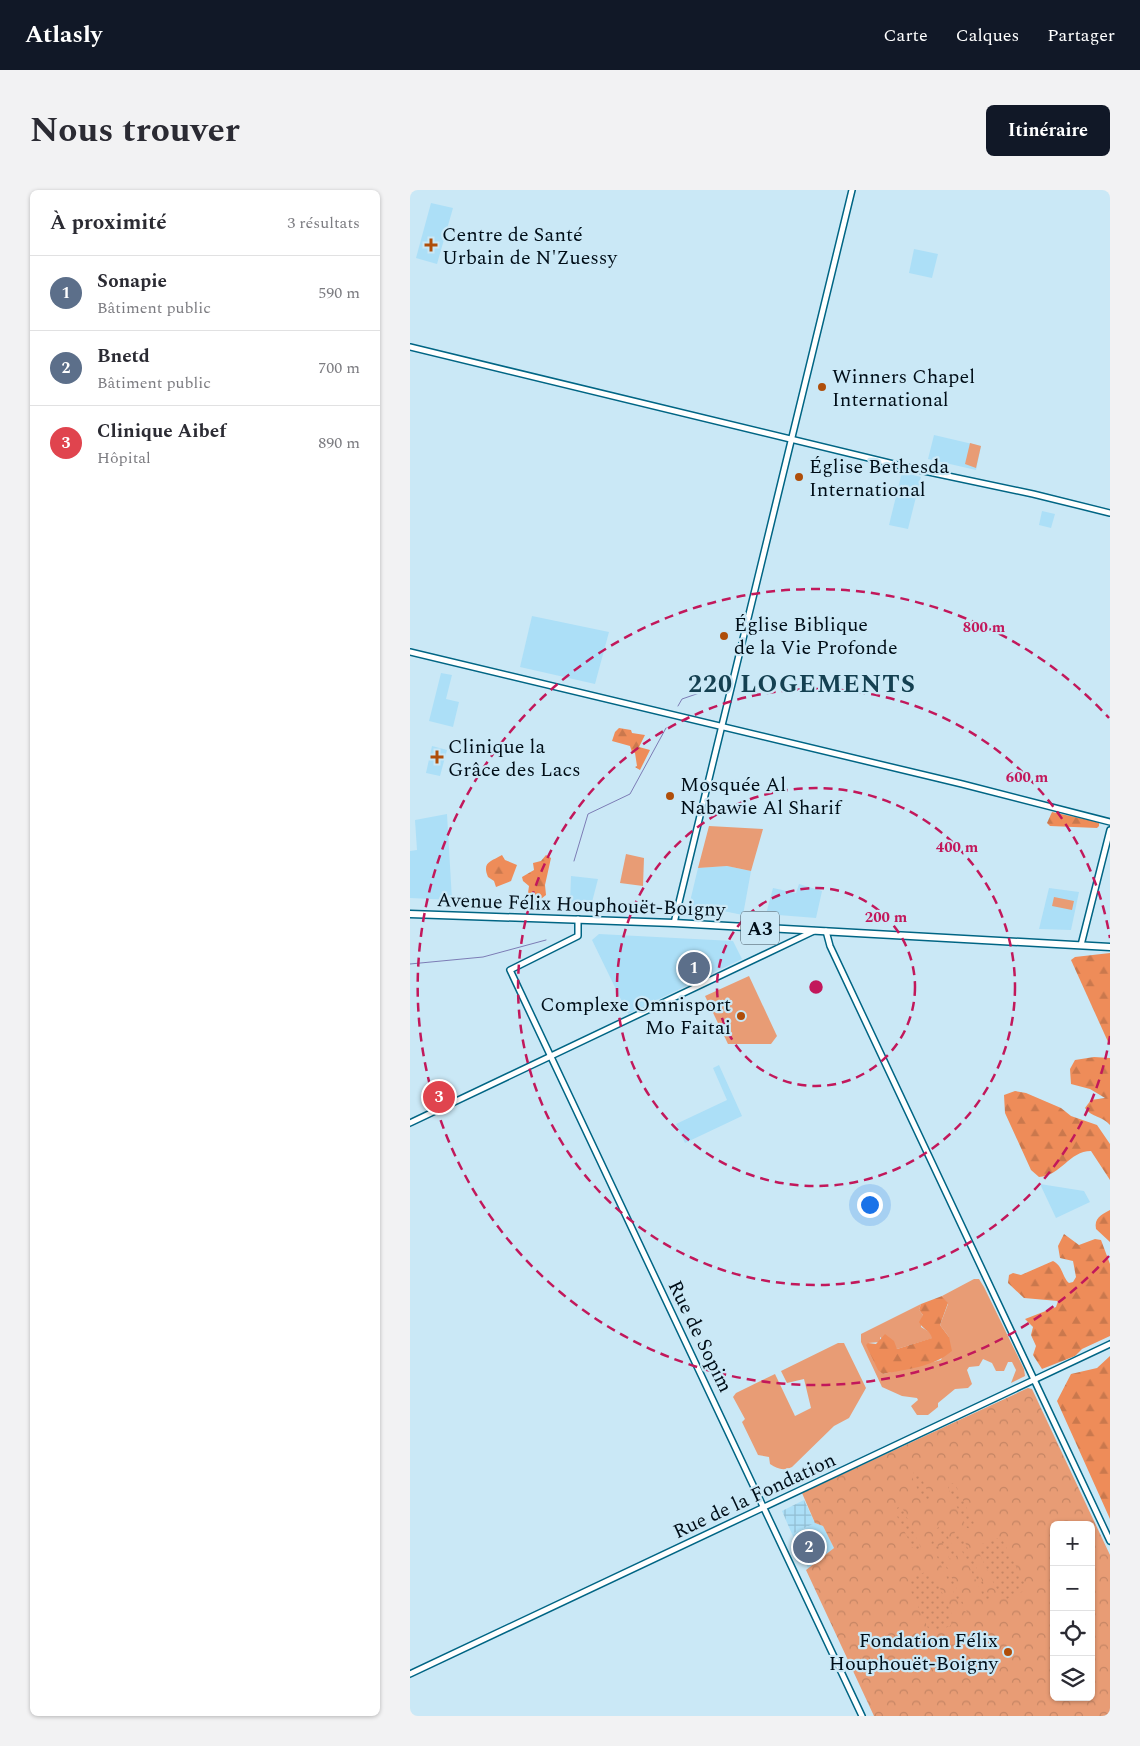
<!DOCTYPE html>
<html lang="fr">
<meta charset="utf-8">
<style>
body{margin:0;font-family:Spectral,serif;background:#f2f2f3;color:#2b2b33}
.controls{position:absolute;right:15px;bottom:15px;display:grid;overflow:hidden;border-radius:8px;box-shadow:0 1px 4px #0004}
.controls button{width:45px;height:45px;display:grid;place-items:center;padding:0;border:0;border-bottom:1px solid #e1e1e2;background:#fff;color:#2b2b33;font:25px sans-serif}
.you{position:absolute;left:459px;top:1014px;width:18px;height:18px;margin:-12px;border:4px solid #fff;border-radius:50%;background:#1a73e8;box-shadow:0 0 0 8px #1a73e833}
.badge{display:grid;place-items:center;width:32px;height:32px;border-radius:50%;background:#111827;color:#fff;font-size:16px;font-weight:700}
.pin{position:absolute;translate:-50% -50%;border:2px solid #fff;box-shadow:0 1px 5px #0006}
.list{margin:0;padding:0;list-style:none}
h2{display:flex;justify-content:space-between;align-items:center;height:65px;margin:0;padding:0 20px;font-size:21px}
h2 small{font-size:16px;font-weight:400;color:#7c7c81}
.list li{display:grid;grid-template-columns:32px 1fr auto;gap:15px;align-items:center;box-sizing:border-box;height:75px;padding:0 20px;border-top:1px solid #e1e1e2}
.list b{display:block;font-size:19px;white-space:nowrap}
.list p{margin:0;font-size:16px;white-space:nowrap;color:#7c7c81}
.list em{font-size:16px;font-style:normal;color:#7c7c81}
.icon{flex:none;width:28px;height:28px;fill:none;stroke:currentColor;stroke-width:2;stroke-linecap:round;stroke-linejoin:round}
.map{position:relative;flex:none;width:700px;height:1526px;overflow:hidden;border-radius:8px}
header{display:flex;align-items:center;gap:30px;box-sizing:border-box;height:70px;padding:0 25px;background:#111827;color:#fff}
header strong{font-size:24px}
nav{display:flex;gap:28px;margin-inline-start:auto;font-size:18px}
.intro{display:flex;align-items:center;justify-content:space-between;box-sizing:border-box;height:120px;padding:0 30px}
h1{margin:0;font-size:35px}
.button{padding:12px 22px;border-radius:8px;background:#111827;color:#fff;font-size:18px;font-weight:700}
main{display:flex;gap:30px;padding:0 30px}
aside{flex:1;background:#fff;border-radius:8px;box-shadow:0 1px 4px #0004}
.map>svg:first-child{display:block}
</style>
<header>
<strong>Atlasly</strong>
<nav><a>Carte</a><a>Calques</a><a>Partager</a></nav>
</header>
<div class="intro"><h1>Nous trouver</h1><a class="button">Itinéraire</a></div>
<main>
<aside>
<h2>À proximité<small>3 résultats</small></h2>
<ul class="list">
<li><span class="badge" style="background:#5c6f8a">1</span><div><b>Sonapie</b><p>Bâtiment public</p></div><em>590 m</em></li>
<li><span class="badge" style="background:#5c6f8a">2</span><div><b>Bnetd</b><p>Bâtiment public</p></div><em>700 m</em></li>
<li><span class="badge" style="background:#e0444e">3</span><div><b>Clinique Aibef</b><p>Hôpital</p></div><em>890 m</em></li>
</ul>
</aside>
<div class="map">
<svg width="700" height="1526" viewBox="0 0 700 1526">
<defs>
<pattern id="industrial-grid" width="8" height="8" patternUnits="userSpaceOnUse" patternTransform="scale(1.25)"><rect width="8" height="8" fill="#acdff7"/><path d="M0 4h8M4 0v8" fill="none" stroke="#92bed3"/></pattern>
<pattern id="forest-firs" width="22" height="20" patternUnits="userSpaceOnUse" patternTransform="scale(1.25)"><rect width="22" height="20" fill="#ee8c59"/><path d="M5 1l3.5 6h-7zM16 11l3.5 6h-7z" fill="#ca784d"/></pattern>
<pattern id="park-crowns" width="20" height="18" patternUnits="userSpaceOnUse" patternTransform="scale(1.25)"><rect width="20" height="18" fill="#e89c75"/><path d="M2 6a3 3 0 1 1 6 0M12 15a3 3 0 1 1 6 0" fill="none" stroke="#c58564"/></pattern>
<pattern id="garden-dots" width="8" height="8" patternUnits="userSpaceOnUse" patternTransform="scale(1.25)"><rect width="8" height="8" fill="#e89c75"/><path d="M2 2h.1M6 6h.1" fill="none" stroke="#c58564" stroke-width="1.8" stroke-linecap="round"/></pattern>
</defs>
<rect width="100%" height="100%" fill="#cae8f6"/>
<g fill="#acdff7">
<path d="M21 13 43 18 27 74 6 68Z"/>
<path d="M504 59 528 64 522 88 499 83Z"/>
<path d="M524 245 571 256 566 280 518 269Z"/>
<path d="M492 282 511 287 498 339 479 335Z"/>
<path d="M632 321 645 324 641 338 629 335Z"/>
<path d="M122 426 199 442 185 494 110 477Z"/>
<path d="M31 483 42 485 36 509 49 512 43 537 19 531Z"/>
<path d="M22 556 37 560 30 586 16 583Z"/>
<path d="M37 624 42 710 0 708V661L7 660 5 630Z"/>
<path d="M317 676 341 681 333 725 308 720H278L288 678Z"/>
<path d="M161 686 188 689 181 716 160 714Z"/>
<path d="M389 694 412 701 406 728 356 724 363 698 386 703Z"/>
<path d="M639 698 669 702 661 740 629 739Z"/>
<path d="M189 744 323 751 332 769 218 824 182 750Z"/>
<path d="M309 875 332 926 275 953 266 934 317 910 303 878Z"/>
<path d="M630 994 674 1001 680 1012 646 1028Z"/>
<path d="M405 1333 413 1336 424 1358 398 1378 382 1344Z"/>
</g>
<path fill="url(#industrial-grid)" d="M394 1310 405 1333 382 1344 372 1321Z"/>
<g fill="#e89c75">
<path d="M560 253 571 256 566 278 555 274Z"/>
<path d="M299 636 353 639 341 681 317 676 288 678Z"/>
<path d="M216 664 234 668 233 696 210 693Z"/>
<path d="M644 707 664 711 662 720 642 716Z"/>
<path d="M339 786 367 846 361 854H318L295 806Z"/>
<path d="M564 1089H569L574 1097 614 1179 615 1186 601 1193 606 1180 602 1172H598L594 1181H586L582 1173 573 1169 569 1176 559 1177 557 1180 562 1194 558 1198 545 1199 528 1213V1217L518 1225H507L501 1216 508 1210 507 1208 492 1206 472 1197 451 1152V1144L511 1114 509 1120 513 1125 511 1137 521 1143 523 1148 487 1159 470 1147V1152L458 1153 473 1184 531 1170 539 1147 530 1135 538 1114 532 1106Z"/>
<path d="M428 1153H434L456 1198 439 1228 424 1236 382 1277C373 1281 368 1279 360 1274L359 1267 348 1265 332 1232 335 1229 323 1207 326 1203 365 1184 385 1226 401 1218 394 1189 377 1193 371 1181Z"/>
</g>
<g fill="url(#forest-firs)">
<path d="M209 538 221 540 222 543 235 545 229 557 240 560 230 580 225 577 227 576 225 563 222 562 220 556 202 551 205 542Z"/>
<path d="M642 622 683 631 689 633V636L687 638 640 636 637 633Z"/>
<path d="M92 665 95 670 107 675 101 691 86 697 84 691 78 687C72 672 80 672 92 665Z"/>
<path d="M136 665 141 668 135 695 136 705 127 712H123L118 703 119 696 113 691 112 687 124 680 123 673 131 671Z"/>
<path d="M700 763V854H699L661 770 665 767Z"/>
<path d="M684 867 700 868V935C692 926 681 927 675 918L681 910 695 908 680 899 661 894 660 879 665 870Z"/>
<path d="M605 901 616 903 651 918 661 926 687 935 700 954V990L681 961C659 961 651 986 629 987L621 980 595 923 594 905Z"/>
<path d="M700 1020V1052L686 1039C684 1028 691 1025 700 1020Z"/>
<path d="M654 1044 669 1055 685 1049 691 1050 700 1074V1146L672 1159 665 1166 632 1179 623 1165 626 1156 621 1145 623 1137 615 1129 646 1117 648 1111 614 1108 598 1093 599 1085 603 1083 611 1085 643 1071C653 1076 652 1087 659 1093L663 1092 666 1087 663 1071 650 1068 648 1056Z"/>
<path d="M532 1106 538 1113 530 1135 539 1147 542 1161C523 1177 497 1179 473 1184L468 1180 456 1155 458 1153 466 1154 475 1144 484 1151 487 1159 522 1148C520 1140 512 1139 509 1132L513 1125 509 1120 511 1114Z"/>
<path d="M700 1166V1329L647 1211 661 1184 687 1178Z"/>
</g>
<path fill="url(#park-crowns)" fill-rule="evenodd" d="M618 1198 622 1199 700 1365V1526H464L396 1380 424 1358 413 1336 405 1333 392 1303ZM644 1335H681V1507H644Z"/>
<g fill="url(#garden-dots)">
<path d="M504 1282 509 1283 521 1308 519 1313 513 1311 502 1287Z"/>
<path d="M540 1293 545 1294 564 1333 563 1339 557 1338 538 1298Z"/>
<path d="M488 1317 493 1319 511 1358 508 1362 504 1361 485 1322Z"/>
<path d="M530 1335 533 1336 547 1365 543 1370 539 1368 526 1340Z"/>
<path d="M546 1340 550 1341 580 1408 578 1412 575 1410 544 1344Z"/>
<path d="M586 1348 593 1351 615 1394 612 1402 597 1409 590 1406 569 1363 572 1354Z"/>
<path d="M522 1351 526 1352 557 1422 552 1420 521 1354Z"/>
<path d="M515 1382 524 1385 544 1429 540 1436 525 1442 518 1438 499 1397 502 1388Z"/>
</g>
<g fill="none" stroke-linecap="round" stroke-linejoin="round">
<g stroke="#7c7cb5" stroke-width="1">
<path d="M268 516 272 509 298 500 309 492"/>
<path d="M164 671 178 624 220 604 256 538"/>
<path d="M0 774 73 767 136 750"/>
</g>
<g stroke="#006584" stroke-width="8">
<g id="secondary">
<path d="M0 157 500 278 623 304 700 323"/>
<path d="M0 462 552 594 700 632"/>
<path d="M168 729V746L100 780 452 1526"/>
<path d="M264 733 442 0"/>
<path d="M416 741 420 756 700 1351"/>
<path d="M671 755 700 640"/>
<path d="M0 933 404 741"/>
<path d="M0 1484 700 1154"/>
</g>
</g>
<g stroke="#006584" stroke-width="9">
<path id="highway" d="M0 724 264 733 700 757"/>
</g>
<use href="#secondary" stroke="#fff" stroke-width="5"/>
<use href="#highway" stroke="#fff" stroke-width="6"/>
</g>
<g fill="none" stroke="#c2185b" stroke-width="2.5" stroke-dasharray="9 6">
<circle cx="406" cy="797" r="99"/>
<circle cx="406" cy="797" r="199"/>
<path d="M700 846A298 298 0 1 1 700 748"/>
<path d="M699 1066A398 398 0 1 1 699 528"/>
</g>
<g fill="#af4e0a" stroke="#cae8f6" stroke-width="2">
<path d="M18.5 47.5h5v5h5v5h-5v5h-5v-5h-5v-5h5z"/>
<circle cx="412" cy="197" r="5"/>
<circle cx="389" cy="287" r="5"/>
<circle cx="314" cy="446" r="5"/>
<path d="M24.5 559.5h5v5h5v5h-5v5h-5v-5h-5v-5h5z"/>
<circle cx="260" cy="606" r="5"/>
<circle cx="331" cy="826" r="5"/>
<circle cx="598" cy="1462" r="5"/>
</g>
<g text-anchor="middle" stroke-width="4.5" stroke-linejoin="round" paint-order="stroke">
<rect fill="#cae8f6" stroke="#3d4f5b" stroke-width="1" x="331" y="721.5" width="38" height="33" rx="4"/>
<g font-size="19" font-weight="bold" fill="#000e18">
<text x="350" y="745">A3</text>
</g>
<g font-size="20" fill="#000e18" stroke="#cae8f6" text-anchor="start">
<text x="32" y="51">Centre de Santé<tspan x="32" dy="23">Urbain de N'Zuessy</tspan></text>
<text x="422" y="193">Winners Chapel<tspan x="422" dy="23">International</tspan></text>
<text x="399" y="283">Église Bethesda<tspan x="399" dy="23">International</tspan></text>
<text x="324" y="441">Église Biblique<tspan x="324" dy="23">de la Vie Profonde</tspan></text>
<text x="38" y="563">Clinique la<tspan x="38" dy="23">Grâce des Lacs</tspan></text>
<text x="270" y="601">Mosquée Al<tspan x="270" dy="23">Nabawie Al Sharif</tspan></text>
<text x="321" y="821" text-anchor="end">Complexe Omnisport<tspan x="321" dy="23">Mo Faitai</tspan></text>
<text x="588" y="1457" text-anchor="end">Fondation Félix<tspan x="588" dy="23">Houphouët-Boigny</tspan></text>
</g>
<g font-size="20" fill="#000e18" stroke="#cae8f6">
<text transform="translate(171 714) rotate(2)" y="7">Avenue Félix Houphouët-Boigny</text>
<text transform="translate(291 1146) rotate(64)" y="7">Rue de Sopim</text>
<text transform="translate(344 1305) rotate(-25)" y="7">Rue de la Fondation</text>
</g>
<g font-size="25" font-weight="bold" letter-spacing="1" fill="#144051" stroke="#cae8f6">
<text x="392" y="502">220 LOGEMENTS</text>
</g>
</g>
<circle cx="406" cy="797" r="8" fill="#c2185b" stroke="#cae8f6" stroke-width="2.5"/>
<g font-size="15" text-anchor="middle" font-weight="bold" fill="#c2185b" stroke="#cae8f6" stroke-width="4.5" stroke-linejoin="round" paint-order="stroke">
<text x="574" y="442">800 m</text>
<text x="617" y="592">600 m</text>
<text x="547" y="662">400 m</text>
<text x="476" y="732">200 m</text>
</g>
</svg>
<div class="controls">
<button>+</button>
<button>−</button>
<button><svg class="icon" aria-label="locate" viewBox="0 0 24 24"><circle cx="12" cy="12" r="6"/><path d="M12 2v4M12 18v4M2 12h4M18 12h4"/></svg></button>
<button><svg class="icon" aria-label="layers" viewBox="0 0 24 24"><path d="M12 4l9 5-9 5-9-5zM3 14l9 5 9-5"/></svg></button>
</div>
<div class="you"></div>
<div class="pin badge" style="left:284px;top:778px;background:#5c6f8a">1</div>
<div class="pin badge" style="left:399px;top:1357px;background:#5c6f8a">2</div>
<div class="pin badge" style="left:29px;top:907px;background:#e0444e">3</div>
</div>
</main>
